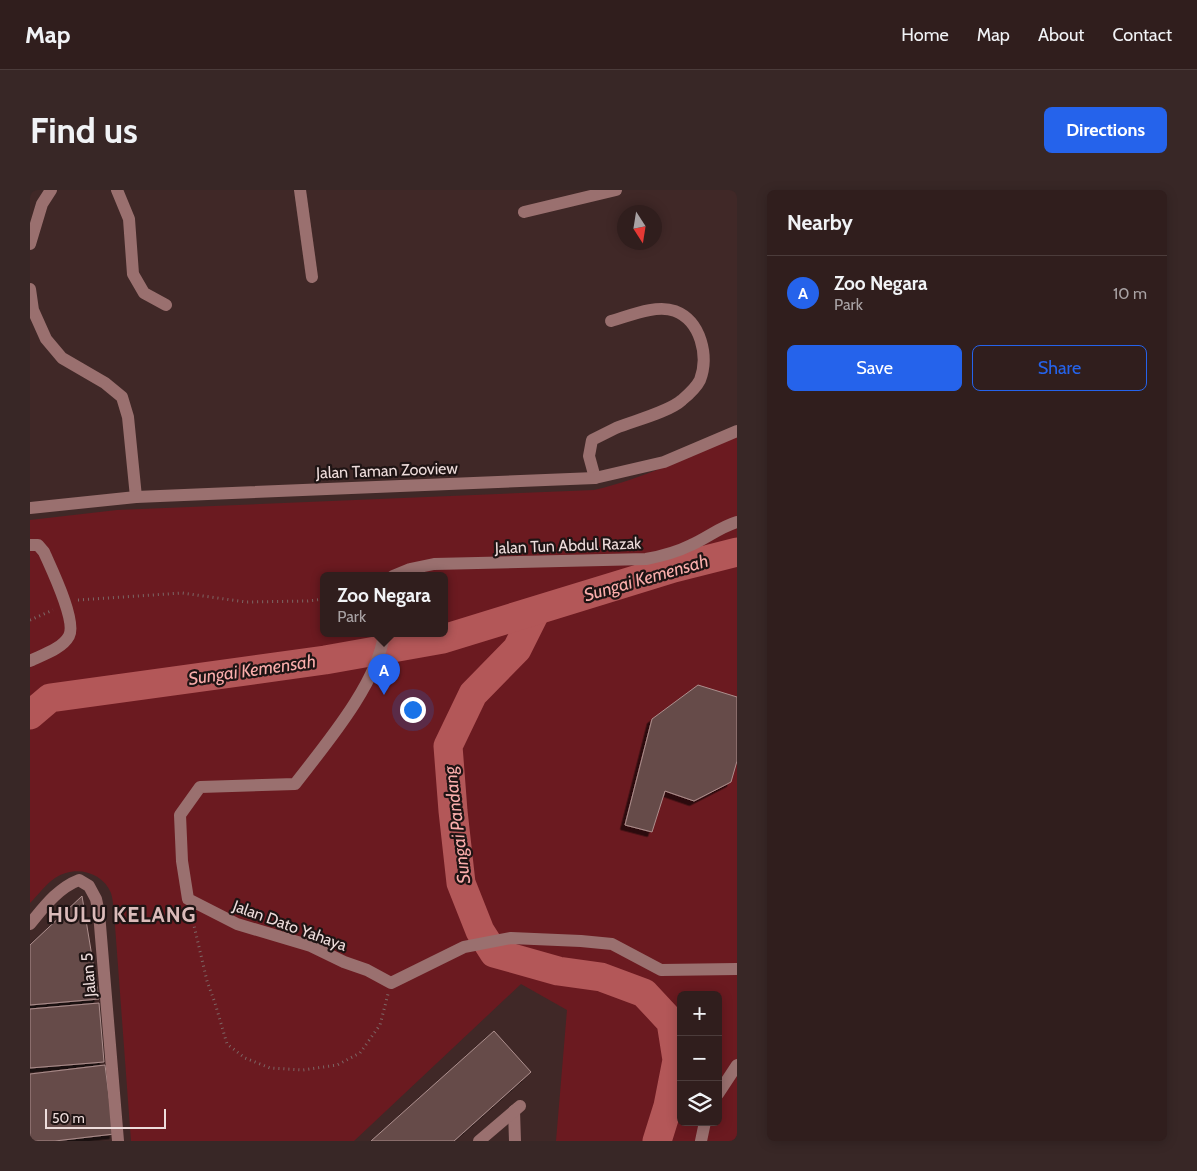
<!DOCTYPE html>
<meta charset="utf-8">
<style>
body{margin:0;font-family:Cabin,sans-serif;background:#382726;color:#f1f3f6}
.controls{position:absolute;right:15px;bottom:15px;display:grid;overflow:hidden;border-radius:8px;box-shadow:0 2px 12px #0003}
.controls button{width:45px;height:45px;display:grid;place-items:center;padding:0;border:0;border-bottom:1px solid #4b3c3b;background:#301e1d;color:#f1f3f6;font:25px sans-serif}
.compass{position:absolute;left:587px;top:15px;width:45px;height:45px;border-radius:50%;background:#301e1d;box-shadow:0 2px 12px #0003;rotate:168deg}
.scale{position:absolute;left:15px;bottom:12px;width:121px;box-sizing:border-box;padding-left:5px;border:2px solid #eddcdb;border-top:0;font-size:14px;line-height:18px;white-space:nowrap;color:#eddcdb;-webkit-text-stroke:4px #1f1414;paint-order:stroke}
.you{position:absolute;left:382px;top:519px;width:18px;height:18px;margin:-12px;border:4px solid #fff;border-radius:50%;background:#1a73e8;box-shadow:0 0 0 8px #1a73e833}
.badge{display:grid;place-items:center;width:32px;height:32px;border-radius:50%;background:#2563eb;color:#fff;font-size:16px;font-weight:700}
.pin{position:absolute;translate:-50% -41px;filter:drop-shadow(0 1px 2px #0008)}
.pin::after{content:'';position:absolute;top:26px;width:18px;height:15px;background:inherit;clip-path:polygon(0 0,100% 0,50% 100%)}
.popup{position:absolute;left:290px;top:382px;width:128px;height:65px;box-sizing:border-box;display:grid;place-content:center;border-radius:8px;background:#301e1d;filter:drop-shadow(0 1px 4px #0005);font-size:16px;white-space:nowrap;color:#a8a2a4}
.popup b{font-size:19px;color:#f1f3f6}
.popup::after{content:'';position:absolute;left:50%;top:100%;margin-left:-10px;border:10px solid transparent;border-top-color:#301e1d}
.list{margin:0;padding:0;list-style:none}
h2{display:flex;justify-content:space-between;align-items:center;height:65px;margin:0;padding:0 20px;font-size:21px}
h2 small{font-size:16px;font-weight:400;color:#a8a2a4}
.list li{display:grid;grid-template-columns:32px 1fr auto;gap:15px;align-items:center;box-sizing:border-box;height:75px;padding:0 20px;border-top:1px solid #4b3c3b}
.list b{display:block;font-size:19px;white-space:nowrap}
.list p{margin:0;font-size:16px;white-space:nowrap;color:#a8a2a4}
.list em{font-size:16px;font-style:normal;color:#a8a2a4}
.actions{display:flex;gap:10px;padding:15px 20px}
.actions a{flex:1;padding:11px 0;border:1px solid #2563eb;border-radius:8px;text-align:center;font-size:18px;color:#2563eb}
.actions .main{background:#2563eb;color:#fff}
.icon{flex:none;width:28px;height:28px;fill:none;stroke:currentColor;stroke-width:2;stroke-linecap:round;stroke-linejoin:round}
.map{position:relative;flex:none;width:707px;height:951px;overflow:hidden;border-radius:8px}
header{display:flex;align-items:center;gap:30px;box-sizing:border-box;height:70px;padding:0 25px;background:#301e1d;border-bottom:1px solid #4b3c3b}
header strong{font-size:24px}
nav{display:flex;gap:28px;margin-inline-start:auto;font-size:18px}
.intro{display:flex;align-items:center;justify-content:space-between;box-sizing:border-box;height:120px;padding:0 30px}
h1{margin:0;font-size:35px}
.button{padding:12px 22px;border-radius:8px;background:#2563eb;color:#fff;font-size:18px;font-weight:700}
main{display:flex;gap:30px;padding:0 30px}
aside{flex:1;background:#301e1d;border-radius:8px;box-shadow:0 2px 12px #0003}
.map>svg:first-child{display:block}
</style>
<header>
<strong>Map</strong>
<nav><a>Home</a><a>Map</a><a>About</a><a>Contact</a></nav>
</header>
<div class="intro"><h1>Find us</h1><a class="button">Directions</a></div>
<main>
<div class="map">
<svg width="707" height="951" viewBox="0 0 707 951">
<defs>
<filter id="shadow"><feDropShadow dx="-4.5" dy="4.5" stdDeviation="0" flood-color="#0009"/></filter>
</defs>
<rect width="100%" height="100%" fill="#402827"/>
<path fill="#6b1a20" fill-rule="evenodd" d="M707 242V951H526L537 820 491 794 324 951H101L84 722C83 716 83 709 81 703 72 681 44 675 25 688 16 694 8 705 0 713V330L87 320 564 300C616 288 660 266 707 242ZM294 386H414V444H294ZM651 805H688V932H651Z"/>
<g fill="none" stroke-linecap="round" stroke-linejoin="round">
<g stroke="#b35758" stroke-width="29">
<path d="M506 421 487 459 443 504 418 556 423 621 431 693 450 741 464 763 528 781 571 787 614 803 641 832 647 870 638 916 627 951"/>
<path d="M0 525 20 508 295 470 413 449 644 378 707 362"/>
</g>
</g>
<g fill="#664b4a" stroke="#ad8f8d" filter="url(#shadow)">
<path d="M668 495 707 507V571L701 592 664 611 635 601 622 642 595 635 622 529Z"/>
<path d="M52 706 69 809 0 815V755Z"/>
<path d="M69 813 74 872 0 878V819Z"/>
<path d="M464 841 501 882 424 951H341Z"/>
<path d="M75 875 84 944 25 951H0V884Z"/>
</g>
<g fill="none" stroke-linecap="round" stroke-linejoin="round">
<g stroke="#7d6766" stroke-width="3" stroke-dasharray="1 4" stroke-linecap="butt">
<path d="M48 410 152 403 216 412 278 411 294 409"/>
<path d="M0 430 23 420"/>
<path d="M162 727 177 791 185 813 197 854 215 868 240 878 273 880 307 875 330 863 350 835 358 804"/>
</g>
<g stroke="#9a706f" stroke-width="12">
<path d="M87 0 99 29 103 84 114 103 136 115"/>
<path d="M270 0 282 87"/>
<path d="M494 22 586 0"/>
<path d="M0 54 12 14 21 0"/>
<path d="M0 99 3 120 16 149 32 168 75 193 92 207 98 227 106 307"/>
<path d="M565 288 559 266 562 250C570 246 578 242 586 238 603 231 639 222 652 210 658 205 667 196 670 190 679 166 671 131 645 121 626 114 599 126 581 131"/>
<path d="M0 318 106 307 565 288 634 272 707 241"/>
<path d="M0 355H8L14 362C21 378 47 431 39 446 32 459 12 465 0 471"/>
<path d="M363 386 380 379 404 374 616 369C632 366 647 362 661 355 677 348 690 337 707 332"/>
<path d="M354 444C348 493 295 555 265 594L170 597 150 625 152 671 158 709 207 734 281 756 314 772 337 780 361 793 434 757 481 748 551 751 582 754 631 780 707 779"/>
<path d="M0 734C14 717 28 698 49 690L59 696 66 709 69 723 88 951"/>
<path d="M688 904 707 875"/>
<path d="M484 921 485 951"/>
<path d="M449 951 490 916"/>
<path d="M671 951 675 932"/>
</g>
</g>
<g text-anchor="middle" stroke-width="4.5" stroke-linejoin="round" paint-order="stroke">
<g font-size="16" fill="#eddcdb" stroke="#1f1414">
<text transform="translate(357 280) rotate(-2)" y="6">Jalan Taman Zooview</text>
<text transform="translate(538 355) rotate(-2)" y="6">Jalan Tun Abdul Razak</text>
<text transform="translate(260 735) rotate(20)" y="6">Jalan Dato Yahaya</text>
<text transform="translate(58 785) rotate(-95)" y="6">Jalan 5</text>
</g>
<g font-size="18" font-style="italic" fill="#faadab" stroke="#1f1414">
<text transform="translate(616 388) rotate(-16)" y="6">Sungai Kemensah</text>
<text transform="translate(222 480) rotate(-8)" y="6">Sungai Kemensah</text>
<text transform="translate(427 635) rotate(-97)" y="6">Sungai Pandang</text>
</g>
<g font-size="21" font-weight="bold" letter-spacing="1" fill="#dbbbba" stroke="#1f1414">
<text x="92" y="732">HULU KELANG</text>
</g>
</g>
</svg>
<div class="controls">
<button>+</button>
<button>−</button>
<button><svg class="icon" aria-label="layers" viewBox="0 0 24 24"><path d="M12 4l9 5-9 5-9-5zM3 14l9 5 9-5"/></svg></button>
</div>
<svg class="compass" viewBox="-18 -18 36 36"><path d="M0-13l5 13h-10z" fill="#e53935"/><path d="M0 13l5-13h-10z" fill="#a8a2a4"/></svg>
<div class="scale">50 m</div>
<div class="you"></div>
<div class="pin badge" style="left:354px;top:505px">A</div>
<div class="popup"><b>Zoo Negara</b>Park</div>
</div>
<aside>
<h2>Nearby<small></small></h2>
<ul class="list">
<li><span class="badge">A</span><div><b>Zoo Negara</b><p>Park</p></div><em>10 m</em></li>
</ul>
<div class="actions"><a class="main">Save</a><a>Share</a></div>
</aside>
</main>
